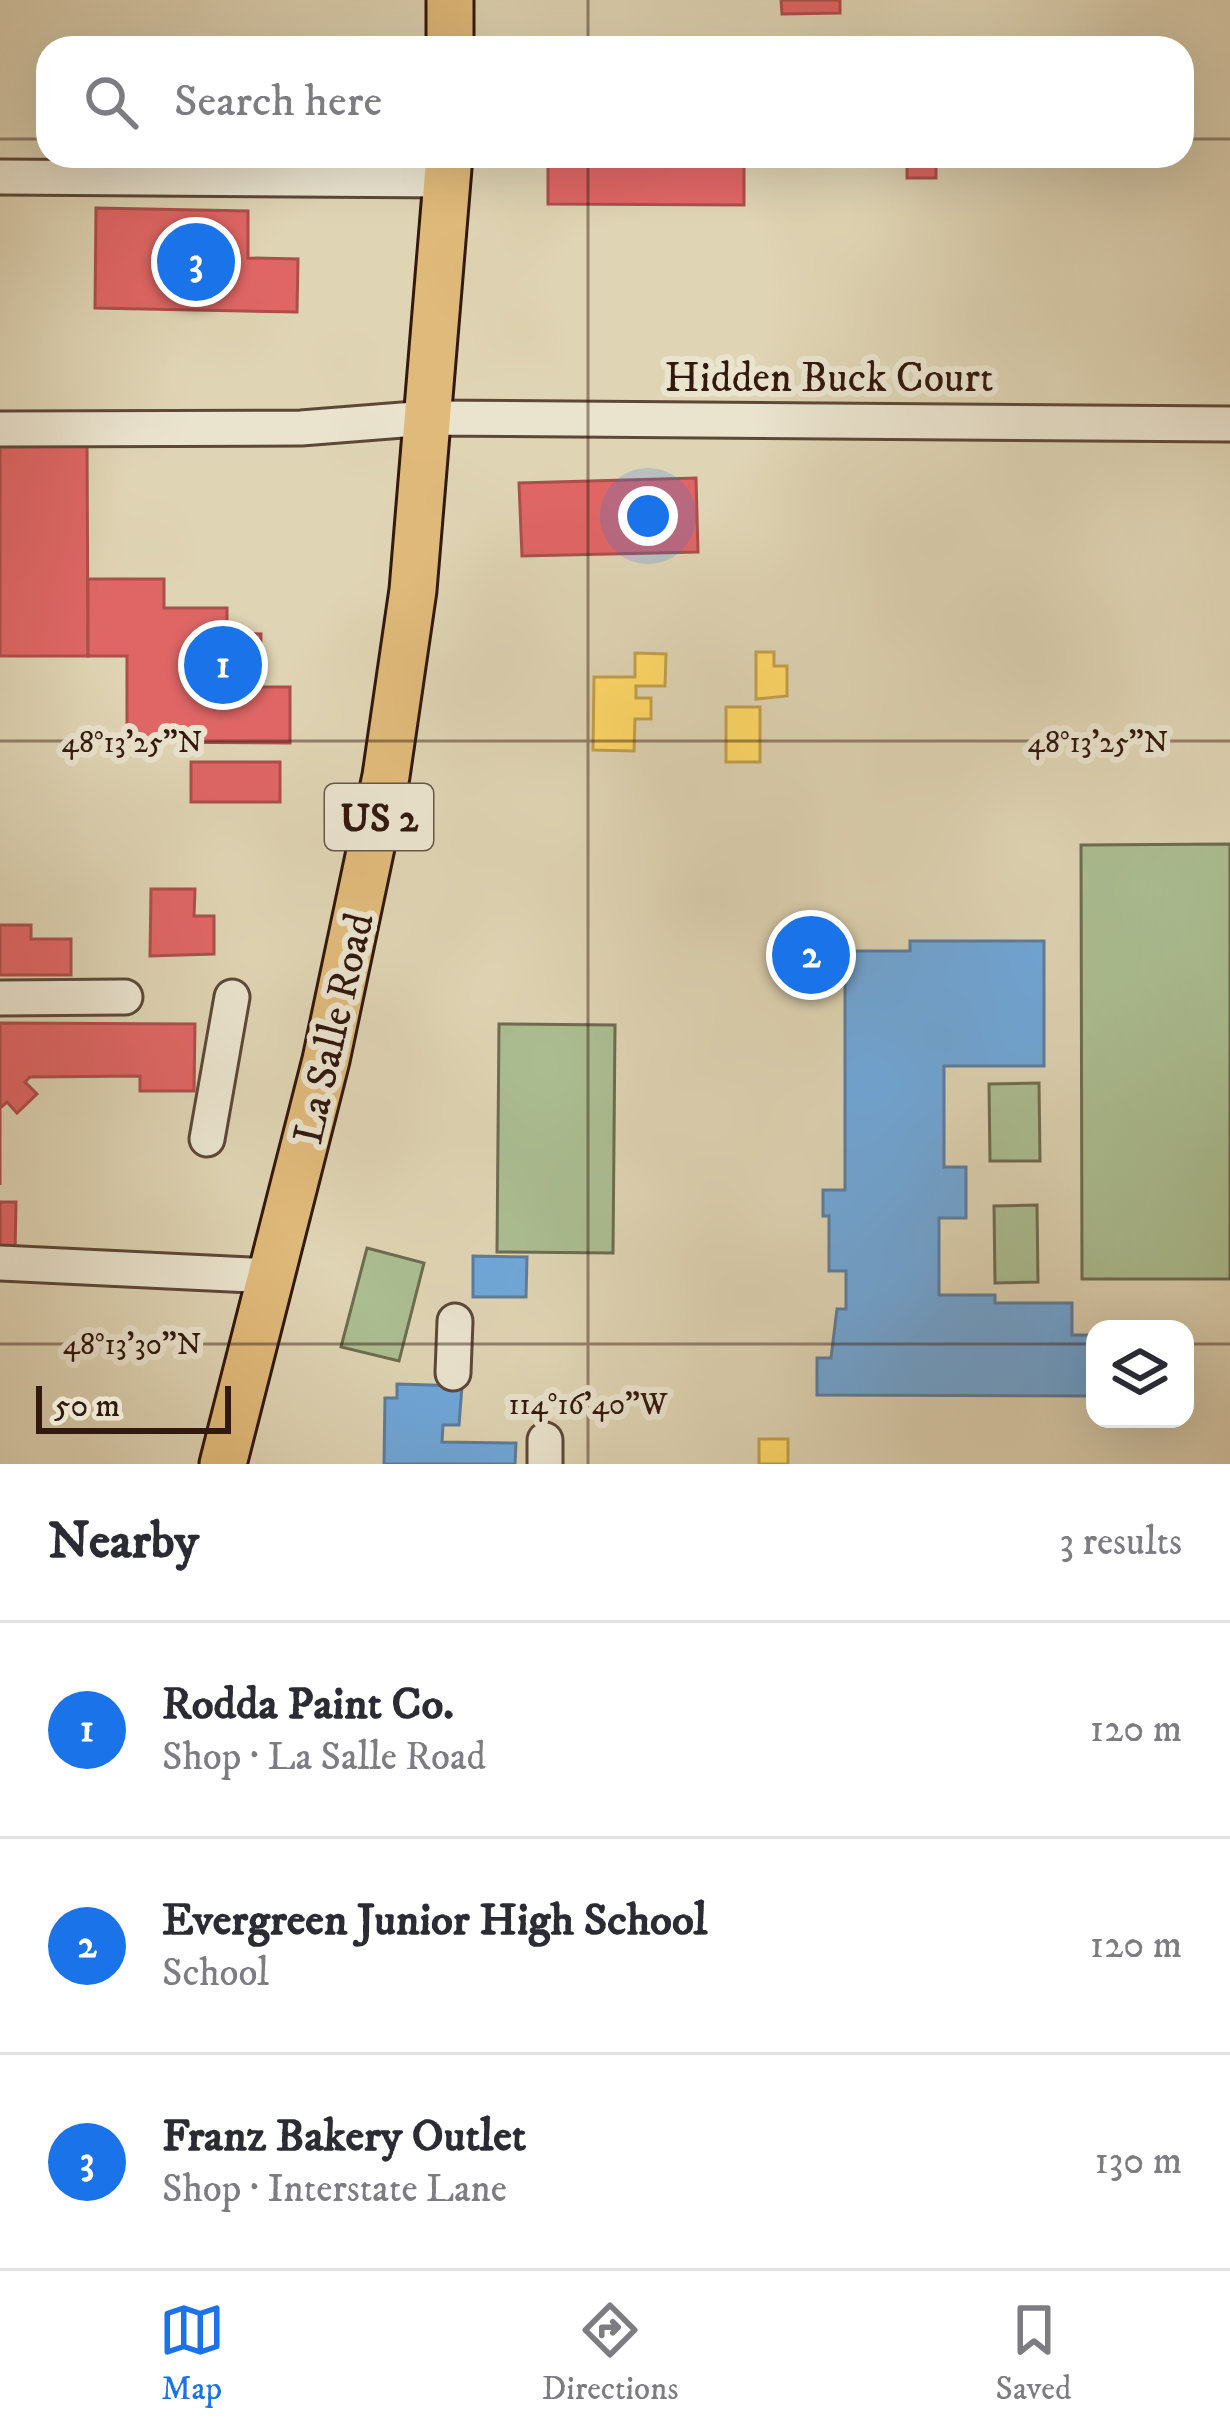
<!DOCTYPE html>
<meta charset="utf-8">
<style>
body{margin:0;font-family:"IM FELL DW Pica",serif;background:#f2f2f3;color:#2b2b33}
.controls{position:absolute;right:36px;bottom:36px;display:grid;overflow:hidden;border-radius:24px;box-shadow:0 12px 48px #0002}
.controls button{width:108px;height:108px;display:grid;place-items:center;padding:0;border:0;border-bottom:3px solid #e1e1e2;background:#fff;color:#2b2b33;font:60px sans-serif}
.scale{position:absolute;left:36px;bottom:30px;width:195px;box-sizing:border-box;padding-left:12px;border:6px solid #32190d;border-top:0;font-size:33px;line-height:42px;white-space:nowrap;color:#32190d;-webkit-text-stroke:9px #eae3ce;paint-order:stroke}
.you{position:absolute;left:648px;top:516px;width:42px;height:42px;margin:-30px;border:9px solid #fff;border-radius:50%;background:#1a73e8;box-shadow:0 0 0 18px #1a73e833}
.badge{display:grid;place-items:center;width:78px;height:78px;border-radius:50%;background:#1a73e8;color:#fff;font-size:39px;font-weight:700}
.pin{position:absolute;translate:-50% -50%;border:6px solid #fff;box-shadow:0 3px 12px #0006}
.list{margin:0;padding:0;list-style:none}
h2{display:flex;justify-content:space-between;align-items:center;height:156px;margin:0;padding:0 48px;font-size:51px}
h2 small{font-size:39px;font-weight:400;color:#7c7c81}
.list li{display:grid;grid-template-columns:78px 1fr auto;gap:36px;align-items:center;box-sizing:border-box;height:216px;padding:0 48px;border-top:3px solid #e1e1e2}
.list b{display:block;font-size:45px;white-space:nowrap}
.list p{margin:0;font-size:39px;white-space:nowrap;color:#7c7c81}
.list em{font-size:39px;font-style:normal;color:#7c7c81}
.icon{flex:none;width:66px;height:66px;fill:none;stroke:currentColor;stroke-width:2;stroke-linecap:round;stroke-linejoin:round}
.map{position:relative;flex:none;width:1230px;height:1464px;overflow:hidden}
.search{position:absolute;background:#fff;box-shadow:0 12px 48px #0002;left:36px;right:36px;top:36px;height:132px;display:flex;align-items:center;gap:30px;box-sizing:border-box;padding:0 42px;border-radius:36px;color:#7c7c81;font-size:45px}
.sheet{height:804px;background:#fff}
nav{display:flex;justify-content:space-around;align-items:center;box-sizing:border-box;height:168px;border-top:3px solid #e1e1e2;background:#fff;font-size:33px;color:#7c7c81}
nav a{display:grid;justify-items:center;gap:6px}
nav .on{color:#1a73e8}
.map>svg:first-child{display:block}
</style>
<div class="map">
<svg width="1230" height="1464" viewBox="0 0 1230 1464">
<rect width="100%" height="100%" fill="#dfd4b4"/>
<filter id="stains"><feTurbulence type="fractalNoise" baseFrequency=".00167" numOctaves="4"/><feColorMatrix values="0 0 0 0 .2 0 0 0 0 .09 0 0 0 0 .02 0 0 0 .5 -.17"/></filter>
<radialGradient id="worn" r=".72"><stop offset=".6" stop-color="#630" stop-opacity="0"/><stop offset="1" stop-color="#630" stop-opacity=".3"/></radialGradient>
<g fill="#abbe92" stroke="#6e6c50" stroke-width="3">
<path d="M1230 844V1279H1082L1081 845Z"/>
<path d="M499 1024 615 1025 613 1253 497 1252Z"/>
<path d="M1039 1083 1040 1161H990L989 1084Z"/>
<path d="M1037 1205 1038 1282 995 1283 994 1206Z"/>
<path d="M367 1248 424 1263 399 1361 341 1347Z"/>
</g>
<g fill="#ffd966" stroke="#c29f4b" stroke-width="3">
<path d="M756 652H774V666H787V696L756 699Z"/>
<path d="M635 653 666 654 665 686H636V698H651V719H635L634 751 593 750 594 677H635Z"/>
<rect x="726" y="707" width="34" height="55"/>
<rect x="759" y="1439" width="29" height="25"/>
</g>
<g fill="#e06666" stroke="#ac4f4b" stroke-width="3">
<path d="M781 0H840V13L782 14Z"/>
<path d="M548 156H744V205L548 204Z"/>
<rect x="907" y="156" width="29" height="22"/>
<path d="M96 208 248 211V258L298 259 297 312 95 308Z"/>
<path d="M87 438 88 656H0V439Z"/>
<path d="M696 478 698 552 522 556 519 483Z"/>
<path d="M88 579H164V608H227V633L261 634 260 687H290V743L127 742V656H88Z"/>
<rect x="191" y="762" width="89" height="40"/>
<path d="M151 889H195L194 916H214V954L150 956Z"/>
<path d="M0 925H31V939H71V975H0Z"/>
<path d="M0 1023 195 1024 194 1091H140V1076L30 1077 25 1082 37 1094 17 1113 7 1102 0 1108V1185Z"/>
<path d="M0 1202H16L15 1254H0Z"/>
</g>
<g fill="#6fa8dc" stroke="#5d7d9e" stroke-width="3">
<path d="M910 941H1044V1066H944V1167H966V1218H939V1295H995V1303H1072V1335H1095V1396L817 1395V1358H831L837 1309H846V1271H829V1216H823V1190H845V951H910Z"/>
<path d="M473 1256 527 1257 526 1297H473Z"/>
<path d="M397 1384 462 1386 459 1425H443L442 1442 516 1443 515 1464H384L385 1398H397Z"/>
</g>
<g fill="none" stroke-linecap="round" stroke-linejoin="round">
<g stroke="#5d4837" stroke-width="39">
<g id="minor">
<path d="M0 177 449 180"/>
<path d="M0 429 301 428 428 418 1230 424"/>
<path d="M0 998 125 997"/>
<path d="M207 1139 232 997"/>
<path d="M0 1263 270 1276"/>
<path d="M453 1373 455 1321"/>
<path d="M545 1464V1440"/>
</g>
</g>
<g stroke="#32190d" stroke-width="51">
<g id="highway">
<path d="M450 48V0"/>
<path d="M223 1464 326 1060 386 776 413 590 449 156"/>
</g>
</g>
<use href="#minor" stroke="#eae3ce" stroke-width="33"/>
<use href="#highway" stroke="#e0ba7a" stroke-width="45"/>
</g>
<path fill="none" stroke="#32190d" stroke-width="3" stroke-opacity="0.45" d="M588 0V48M0 139H48M1182 139H1230M588 156V1464M0 741H1230M0 1344H1095M1185 1344H1230"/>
<g text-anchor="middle" stroke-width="12" stroke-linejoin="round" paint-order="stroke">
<rect fill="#eae3ce" stroke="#695647" stroke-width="3" x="325" y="784" width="108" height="66" rx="9"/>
<g font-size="39" font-weight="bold" fill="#32190d">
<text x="379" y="831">US 2</text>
</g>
<g font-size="42" fill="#32190d" stroke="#eae3ce">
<text x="829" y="391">Hidden Buck Court</text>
<text transform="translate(332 1028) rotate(-77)" y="15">La Salle Road</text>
</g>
</g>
<g font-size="30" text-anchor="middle" fill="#32190d" stroke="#eae3ce" stroke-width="12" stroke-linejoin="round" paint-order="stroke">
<text x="1098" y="752">48°13'25"N</text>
<text x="132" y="752">48°13'25"N</text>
<text x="132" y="1354">48°13'30"N</text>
<text x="588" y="1414">114°16'40"W</text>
</g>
<rect width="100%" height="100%" filter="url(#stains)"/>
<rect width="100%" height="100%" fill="url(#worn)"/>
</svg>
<div class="controls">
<button><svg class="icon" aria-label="layers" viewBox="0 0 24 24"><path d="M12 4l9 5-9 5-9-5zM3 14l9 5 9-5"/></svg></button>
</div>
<div class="scale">50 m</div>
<div class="you"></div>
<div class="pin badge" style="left:223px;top:665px">1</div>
<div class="pin badge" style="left:811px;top:955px">2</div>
<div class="pin badge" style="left:196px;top:262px">3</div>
<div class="search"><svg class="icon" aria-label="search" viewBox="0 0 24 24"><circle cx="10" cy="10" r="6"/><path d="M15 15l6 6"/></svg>Search here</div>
</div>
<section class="sheet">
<h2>Nearby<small>3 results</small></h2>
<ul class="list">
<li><span class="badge">1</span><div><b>Rodda Paint Co.</b><p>Shop · La Salle Road</p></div><em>120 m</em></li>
<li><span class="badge">2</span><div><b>Evergreen Junior High School</b><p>School</p></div><em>120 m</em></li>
<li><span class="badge">3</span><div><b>Franz Bakery Outlet</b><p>Shop · Interstate Lane</p></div><em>130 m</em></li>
</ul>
</section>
<nav>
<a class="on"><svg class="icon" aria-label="map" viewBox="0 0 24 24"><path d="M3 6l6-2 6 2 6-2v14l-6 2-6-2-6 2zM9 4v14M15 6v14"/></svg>Map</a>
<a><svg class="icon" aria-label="directions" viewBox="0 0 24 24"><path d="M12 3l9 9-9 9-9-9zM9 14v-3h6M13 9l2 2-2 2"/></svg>Directions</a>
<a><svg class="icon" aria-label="saved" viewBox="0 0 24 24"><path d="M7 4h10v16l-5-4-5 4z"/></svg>Saved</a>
</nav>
